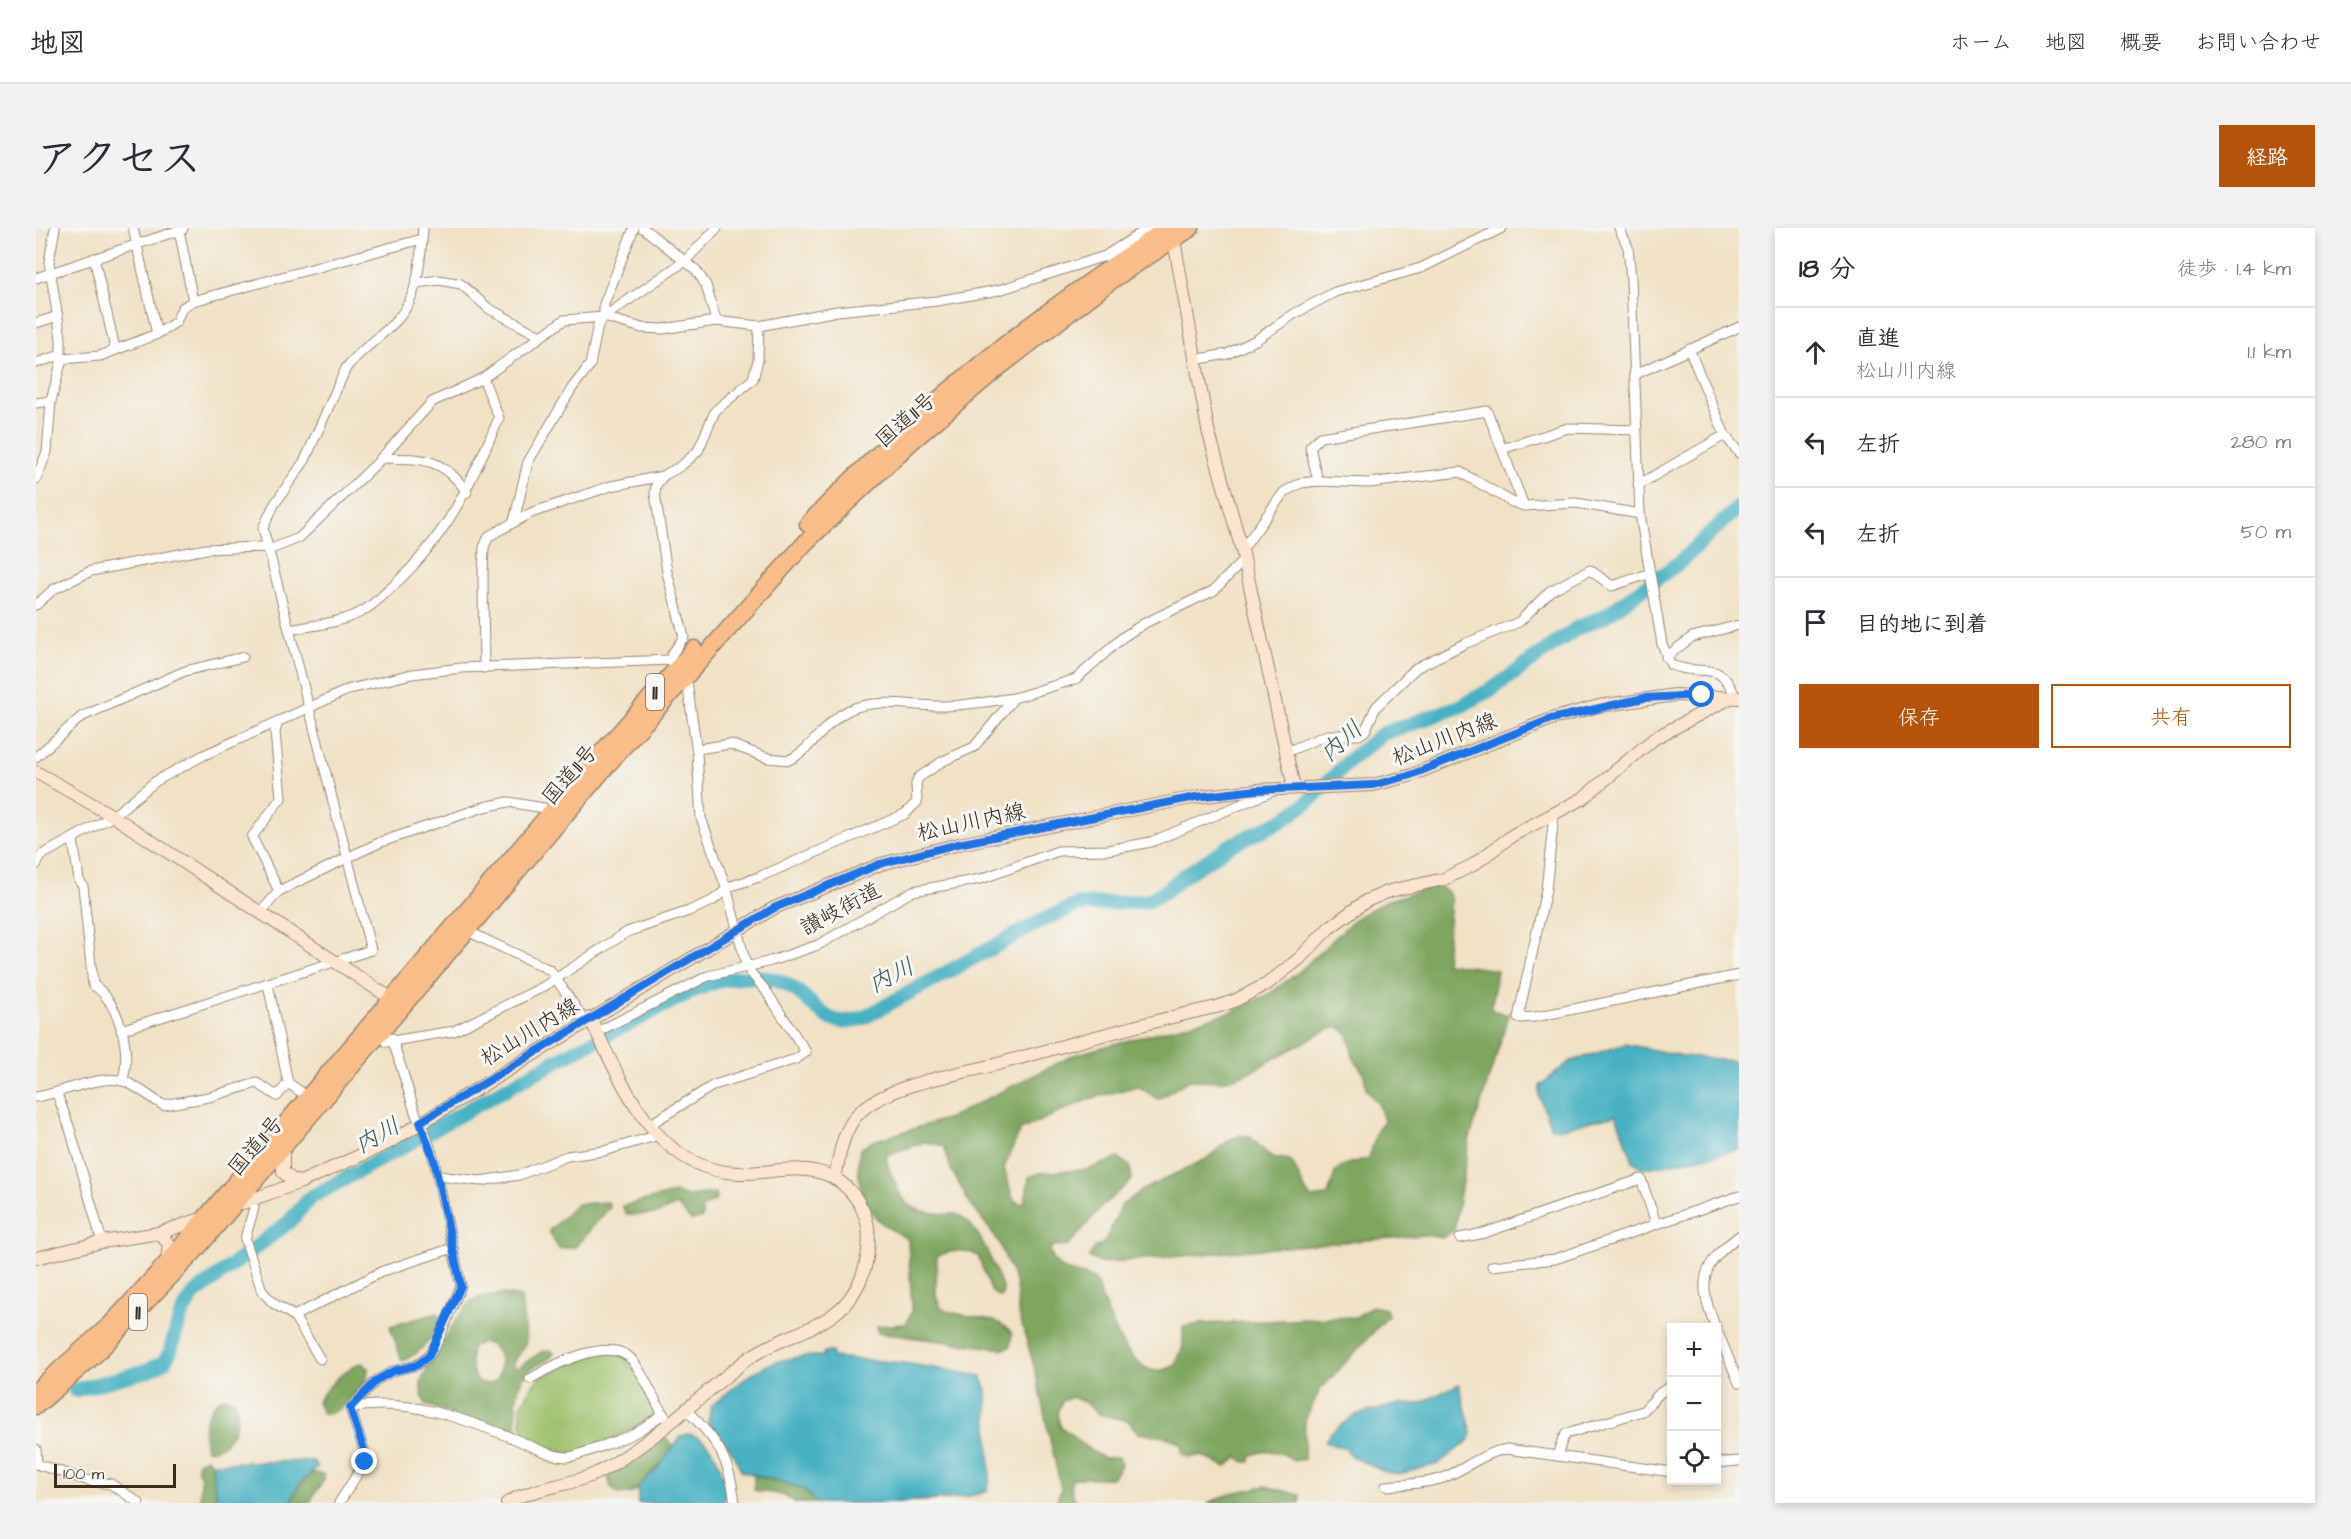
<!DOCTYPE html>
<html lang="ja">
<meta charset="utf-8">
<style>
body{margin:0;font-family:"Architects Daughter","Klee One",sans-serif;background:#f2f2f3;color:#2b2b33}
.controls{position:absolute;right:18px;bottom:18px;display:grid;overflow:hidden;border-radius:0px;box-shadow:0 3px 9px #0003}
.controls button{width:54px;height:54px;display:grid;place-items:center;padding:0;border:0;border-bottom:2px solid #e1e1e2;background:#fff;color:#2b2b33;font:30px sans-serif}
.scale{position:absolute;left:18px;bottom:15px;width:122px;box-sizing:border-box;padding-left:6px;border:3px solid #3b2a1e;border-top:0;font-size:16px;line-height:21px;white-space:nowrap;color:#3b2a1e;-webkit-text-stroke:4px #f6f6f2;paint-order:stroke}
.stop{position:absolute;width:18px;height:18px;margin:-14px;border:4px solid #1a73e8;border-radius:50%;background:#fff}
.stop.end{background:#1a73e8;border-color:#fff;box-shadow:0 2px 6px #0008}
.list{margin:0;padding:0;list-style:none}
h2{display:flex;justify-content:space-between;align-items:center;height:78px;margin:0;padding:0 24px;font-size:26px}
h2 small{font-size:20px;font-weight:400;color:#7c7c81}
.list li{display:grid;grid-template-columns:39px 1fr auto;gap:18px;align-items:center;box-sizing:border-box;height:90px;padding:0 24px;border-top:2px solid #e1e1e2}
.list b{display:block;font-size:22px;white-space:nowrap}
.list p{margin:0;font-size:20px;white-space:nowrap;color:#7c7c81}
.list em{font-size:20px;font-style:normal;color:#7c7c81}
.actions{display:flex;gap:12px;padding:18px 24px}
.actions a{flex:1;padding:14px 0;border:2px solid #b45309;border-radius:0px;text-align:center;font-size:21px;color:#b45309}
.actions .main{background:#b45309;color:#fff}
.icon{flex:none;width:33px;height:33px;fill:none;stroke:currentColor;stroke-width:2;stroke-linecap:round;stroke-linejoin:round}
.map{position:relative;flex:none;width:1703px;height:1275px;overflow:hidden;border-radius:0px}
header{display:flex;align-items:center;gap:36px;box-sizing:border-box;height:84px;padding:0 30px;background:#fff;border-bottom:2px solid #e1e1e2}
header strong{font-size:28px}
nav{display:flex;gap:33px;margin-inline-start:auto;font-size:21px}
.intro{display:flex;align-items:center;justify-content:space-between;box-sizing:border-box;height:144px;padding:0 36px}
h1{margin:0;font-size:42px}
.button{padding:15px 27px;border-radius:0px;background:#b45309;color:#fff;font-size:21px;font-weight:700}
main{display:flex;gap:36px;padding:0 36px}
aside{flex:1;background:#fff;border-radius:0px;box-shadow:0 3px 9px #0003}
.map>svg:first-child{display:block}
</style>
<header>
<strong>地図</strong>
<nav><a>ホーム</a><a>地図</a><a>概要</a><a>お問い合わせ</a></nav>
</header>
<div class="intro"><h1>アクセス</h1><a class="button">経路</a></div>
<main>
<div class="map">
<svg width="1703" height="1275" viewBox="0 0 1703 1275">
<rect width="100%" height="100%" fill="#f6f6f2"/>
<filter id="ink" filterUnits="userSpaceOnUse"><feTurbulence type="fractalNoise" baseFrequency=".0167" numOctaves="2"/><feDisplacementMap in="SourceGraphic" scale="12" xChannelSelector="R" yChannelSelector="G"/><feConvolveMatrix kernelMatrix="1 2 1 2 8 2 1 2 1" color-interpolation-filters="sRGB"/></filter>
<filter id="wash" filterUnits="userSpaceOnUse"><feTurbulence type="fractalNoise" baseFrequency=".008" numOctaves="4" result="noise"/><feDisplacementMap in="SourceGraphic" scale="24" xChannelSelector="R" yChannelSelector="G"/><feGaussianBlur stdDeviation="1.35" result="paint"/><feColorMatrix in="noise" values="0 0 0 0 0 0 0 0 0 0 0 0 0 0 0 0 0 1.4 0 .05"/><feComposite in="paint" operator="in"/></filter>
<g filter="url(#wash)">
<rect width="100%" height="100%" fill="#f1e1c5"/>
<path fill="#9dc06a" stroke="#6c7544" stroke-width="1.5" d="M562 1125 584 1127 593 1133 624 1184 576 1211 531 1227 497 1216 490 1210 485 1195V1178L498 1155 507 1148Z"/>
<g fill="#7ea65e" stroke="#5c683e" stroke-width="1.5" fill-rule="evenodd">
<path d="M1402 658 1411 663 1415 670 1410 735 1461 742 1455 782 1473 787 1433 913 1418 1002 1406 1010 1389 1007 1064 1035 1053 1029 1058 1020 1068 1015 1086 977 1108 961 1170 931 1193 912 1205 907 1214 909 1235 929 1254 932C1264 944 1264 959 1275 970L1291 968C1295 960 1296 953 1299 945 1304 934 1323 934 1333 930L1342 900 1348 893 1343 877 1330 861 1328 846 1317 829 1312 806 1303 799 1290 802 1210 846 1186 853 1153 852 1122 871 1102 858 1053 871 984 902 968 940 977 971 984 976 989 974 993 949 1004 945 1053 941 1082 930 1094 938 1096 952 1065 979 1033 1017 1028 1019 1019 1017 1014 1020C1018 1050 1045 1041 1059 1052 1069 1078 1088 1140 1121 1143 1126 1143 1134 1139 1139 1138L1147 1118V1099L1164 1096 1320 1089 1336 1078 1350 1081 1352 1088 1284 1162 1269 1192 1268 1231 1257 1233C1246 1222 1230 1221 1216 1227L1214 1234H1208L1201 1229 1190 1239 1165 1227 1153 1230 1146 1225V1216C1132 1207 1118 1207 1102 1205L1093 1193 1062 1186 1050 1175 1036 1169 1026 1173 1021 1185 1024 1198 1055 1223 1068 1230 1083 1229 1085 1237 1076 1250H1040L1035 1252 1036 1265 1041 1275H1020L1025 1261 998 1138 982 1083 980 1056 963 1014 931 971 915 941 908 918 889 914 851 927C849 936 855 945 858 953 869 981 880 984 908 986 912 986 919 985 922 987 944 997 959 1041 967 1062L966 1067 963 1069 955 1063 942 1028C927 1020 917 1022 901 1028L900 1068 905 1080C925 1092 964 1085 976 1106L974 1119 967 1121 842 1105 841 1098 870 1096 876 1083 872 1012C865 1006 858 1004 851 999 826 983 819 948 824 921L837 913 913 890 1038 827 1196 784 1233 766 1264 743 1321 689 1352 672Z"/>
<path d="M639 965 649 968 679 965 680 972 666 980V990L655 993 641 977 620 986 591 987 586 978Z"/>
<path d="M572 974 574 979 539 1019 523 1021 513 1003 541 976Z"/>
<path d="M467 1066 485 1069 490 1114 476 1136 480 1141 505 1124 515 1122 518 1125C512 1135 504 1134 495 1141 476 1156 480 1184 481 1205L475 1207 390 1177C387 1170 384 1163 385 1155 388 1141 425 1081 436 1073 445 1067 457 1067 467 1066ZM447 1115C466 1117 468 1139 460 1153L452 1156 442 1154C434 1142 434 1132 436 1118Z"/>
<path d="M402 1085 406 1092C394 1111 387 1125 366 1133L354 1098Z"/>
<path d="M326 1135 332 1140 331 1152C319 1165 306 1187 287 1186L281 1174C293 1157 307 1141 326 1135Z"/>
<path d="M187 1169 199 1171C207 1190 195 1224 170 1221 166 1200 168 1181 187 1169Z"/>
<path d="M629 1210 634 1213 637 1222 597 1265 583 1267 575 1259 572 1249Z"/>
<path d="M171 1230 175 1235 182 1275H164L165 1250 161 1240 162 1234Z"/>
<path d="M277 1245 287 1246 289 1250 273 1275H256C263 1257 262 1259 277 1245Z"/>
<path d="M718 1247 766 1260 781 1275H759C748 1263 732 1266 718 1262Z"/>
<path d="M1229 1258 1264 1267 1263 1275H1172L1196 1265Z"/>
</g>
<g fill="#46b1c3" stroke="#406e70" stroke-width="1.5">
<path d="M1589 816 1647 828 1699 833 1703 844V922L1607 941 1597 933 1580 887 1526 900H1515L1503 868 1504 858 1533 834Z"/>
<path d="M788 1124H796V1129L868 1135 945 1148 951 1162 954 1250 951 1263C927 1275 815 1275 781 1275L766 1260 706 1243 694 1220 672 1195 675 1178C717 1145 730 1127 787 1128Z"/>
<path d="M1423 1156 1436 1206 1432 1213 1402 1236 1363 1246 1349 1244 1316 1229 1310 1221 1289 1214 1294 1205 1319 1187 1364 1176H1383Z"/>
<path d="M652 1206C680 1210 688 1247 690 1270L686 1275H602V1259L622 1240 645 1208Z"/>
<path d="M277 1233 282 1239 263 1256 258 1265 256 1275H182L175 1235Z"/>
</g>
<g fill="none" stroke-linecap="round" stroke-linejoin="round">
<path stroke="#46b1c3" stroke-width="15" d="M39 1162 113 1142 128 1134 134 1124 144 1089 157 1067 253 994 275 969C381 913 484 849 592 796 622 782 655 760 687 752 707 748 731 747 750 756 782 772 785 804 827 790L1007 692 1041 677 1112 673 1131 662 1146 649 1195 617 1247 592 1271 575 1315 531 1346 506 1425 478 1458 460 1541 400 1569 388 1644 334 1703 279"/>
</g>
</g>
<g filter="url(#ink)">
<g fill="none" stroke-linecap="round" stroke-linejoin="round">
<g stroke="#968672" stroke-width="11">
<g id="street">
<path d="M97 0 121 106"/>
<path d="M607 0 660 42 670 57 680 93"/>
<path d="M1583 0 1592 19 1595 51 1604 286 1626 416 1635 437C1667 450 1683 429 1699 468"/>
<path d="M58 30 79 120"/>
<path d="M0 50 147 1"/>
<path d="M381 55 403 52 425 56 452 80 504 108"/>
<path d="M157 73 386 11"/>
<path d="M568 89V76L598 0"/>
<path d="M0 95 22 88"/>
<path d="M1653 121 1689 207 1703 225"/>
<path d="M25 131 64 128 121 106 140 94 146 80 157 73 143 2"/>
<path d="M1158 132 1191 126 1220 112 1258 86 1299 64 1385 40 1466 0"/>
<path d="M0 135 25 127"/>
<path d="M1598 147 1703 99"/>
<path d="M0 175 15 173"/>
<path d="M1466 221 1532 200 1600 202"/>
<path d="M345 230C386 231 405 228 431 264"/>
<path d="M627 248 620 257 619 265 631 344 648 409 636 426 635 432"/>
<path d="M0 251 11 224 15 173 25 135V110L13 34 19 0"/>
<path d="M1282 253 1274 219 1284 209 1451 183 1488 278"/>
<path d="M1602 257 1689 207"/>
<path d="M478 293 492 234 536 160 554 137 562 97 568 89 649 33 681 0"/>
<path d="M1206 322 1248 264 1265 255 1282 253 1333 255 1424 244 1476 274 1488 278 1540 275 1604 286"/>
<path d="M0 377 18 361 55 343 170 321 224 319 235 321 263 310 341 235 396 174 447 150 528 92 568 89 606 100 626 101 680 93 723 98 801 83 901 73 963 62 1069 28 1113 0"/>
<path d="M254 402C277 397 304 395 325 384 337 378 347 367 357 358 412 307 434 257 463 190L447 150"/>
<path d="M1630 429 1656 409 1703 397"/>
<path d="M448 440 447 347 448 319 453 308 495 285 575 258 627 248 645 238 662 223 679 183 717 151 722 132 723 98"/>
<path d="M242 493 239 504 245 570 216 609 243 663"/>
<path d="M661 521 694 516 732 530 753 532C777 521 788 494 813 482 841 469 879 479 909 478 932 477 955 473 978 470"/>
<path d="M1250 524 1291 507H1323L1329 503 1340 479 1380 440 1428 416 1483 394 1514 363 1554 342 1576 358 1612 346"/>
<path d="M0 529 45 489 149 443 207 429"/>
<path d="M1518 587 1510 662 1482 790 1499 789 1703 747"/>
<path d="M37 612 43 652 47 658 57 757C83 772 97 826 86 853"/>
<path d="M0 637 6 627 77 588 120 553 168 527 314 461 376 446 425 440 635 432 650 447 661 524 665 590 691 662 711 740 730 763 770 824 760 831 678 857 613 897"/>
<path d="M225 684 243 663 313 629 345 614 448 579 472 574 508 580 517 587"/>
<path d="M431 703 514 742 549 793"/>
<path d="M232 756 252 855 272 869"/>
<path d="M85 802 335 722 227 300 238 277 269 232 310 140C325 121 345 109 361 92 384 66 384 33 387 0"/>
<path d="M561 804 672 748 735 733 782 717 877 663 945 651 1022 623 1072 622 1115 614 1237 563"/>
<path d="M350 814 418 803 507 759 591 704 653 683 676 673 695 658 723 649 869 586 881 574 880 556 882 550 907 533 938 519 978 470 1040 451 1087 409 1109 395 1177 363 1208 332"/>
<path d="M21 866 34 901 66 1014"/>
<path d="M0 869C23 866 64 846 87 853 100 857 115 870 127 877L173 869 221 855 241 868 252 855"/>
<path d="M402 948 444 953 483 947 531 928 568 923 623 907"/>
<path d="M215 972 218 980 209 1011 226 1063 237 1075 258 1088 284 1131"/>
<path d="M1424 1010 1448 1005 1605 951 1620 995"/>
<path d="M1456 1038 1519 1031 1703 968"/>
<path d="M258 1088 347 1043 417 1020"/>
<path d="M1680 1100C1662 1055 1663 1038 1703 1008"/>
<path d="M1680 1100 1703 1155"/>
<path d="M494 1151C517 1137 575 1106 597 1133 609 1149 617 1169 627 1186"/>
<path d="M314 1180 341 1152 357 1143 381 1137 393 1128 402 1113 425 1058 398 932 388 901 380 887 356 810"/>
<path d="M314 1180C370 1169 426 1190 479 1211 496 1218 512 1228 531 1229 540 1229 591 1209 600 1204 609 1199 618 1192 627 1186L633 1194"/>
<path d="M649 1181C681 1211 694 1231 699 1275"/>
<path d="M0 1221 1 1236"/>
<path d="M1521 1228 1527 1210 1530 1206 1607 1183 1624 1165 1636 1157"/>
<path d="M1680 1235 1703 1233"/>
<path d="M0 1236 54 1253 75 1256 103 1275"/>
<path d="M1350 1258C1369 1256 1389 1256 1407 1250 1430 1241 1446 1225 1471 1221L1636 1244"/>
<path d="M303 1275 329 1234V1225L314 1180"/>
</g>
</g>
<g stroke="#968672" stroke-width="14">
<g id="secondary">
<path d="M1137 7 1172 202 1206 322 1258 560"/>
<path d="M0 544 77 588 362 775"/>
<path d="M247 918V944L258 953 265 954"/>
<path d="M799 951C803 928 807 899 825 883 855 856 918 847 958 837 1032 817 1105 795 1180 779L1198 773 1231 756 1263 731 1293 700 1330 673 1354 663 1408 651 1437 637 1477 607 1546 571 1619 510 1698 468"/>
<path d="M198 978 265 954 352 915 738 680 845 636 923 616 1160 569 1221 562 1337 557 1373 548 1515 491 1563 478 1639 467 1703 470"/>
<path d="M123 1005 133 1016 131 1034"/>
<path d="M0 1030 66 1014 123 1005 168 990"/>
<path d="M471 1275C494 1260 534 1258 561 1245 615 1217 661 1170 709 1133 751 1101 805 1104 826 1048 832 1032 834 1016 832 999 828 977 813 956 792 947 763 935 732 946 702 945 619 943 585 853 554 790"/>
</g>
</g>
<g stroke="#968672" stroke-width="19">
<g id="highway">
<path d="M772 296C844 221 924 149 1008 87 1048 57 1090 29 1131 0"/>
<path d="M0 1163 76 1095 131 1035 566 524 658 421"/>
<path d="M0 1178 60 1126 158 1024 579 528 770 314 874 215 962 140 1079 50 1155 0"/>
</g>
</g>
<use href="#street" stroke="#fff" stroke-width="9"/>
<use href="#secondary" stroke="#fce5d0" stroke-width="12"/>
<use href="#highway" stroke="#f8bd89" stroke-width="16"/>
</g>
</g>
<g fill="none" stroke-linecap="round" stroke-linejoin="round" filter="url(#ink)">
<path stroke="#1a73e8" stroke-width="8" d="M329 1234V1225L314 1180 341 1152 357 1143 381 1137 393 1128 425 1058 398 932 384 894 738 680 844 636 922 616 1160 569 1221 562 1337 557 1372 548 1515 491 1608 470 1666 467"/>
</g>
<g text-anchor="middle" stroke-width="6" stroke-linejoin="round" paint-order="stroke">
<g fill="#f6f6f2" stroke="#73675e" stroke-width="1.5">
<rect x="610" y="446" width="18" height="36" rx="4.5"/>
<rect x="93" y="1066" width="18" height="36" rx="4.5"/>
</g>
<g font-size="21" font-weight="bold" fill="#3b2a1e">
<text x="619" y="471">11</text>
<text x="102" y="1091">11</text>
</g>
<g font-size="22" fill="#3b2a1e" stroke="#f6f6f2">
<text transform="translate(869 191) rotate(-41)" y="8">国道11号</text>
<text transform="translate(1408 510) rotate(-21)" y="8">松山川内線</text>
<text transform="translate(533 546) rotate(-49)" y="8">国道11号</text>
<text transform="translate(935 593) rotate(-12)" y="8">松山川内線</text>
<text transform="translate(804 680) rotate(-28)" y="8">讃岐街道</text>
<text transform="translate(493 803) rotate(-31)" y="8">松山川内線</text>
<text transform="translate(219 917) rotate(-49)" y="8">国道11号</text>
</g>
<g font-size="24" font-style="italic" fill="#3f5958" stroke="#f6f6f2">
<text transform="translate(1305 513) rotate(-42)" y="8">内川</text>
<text transform="translate(855 747) rotate(-27)" y="8">内川</text>
<text transform="translate(341 907) rotate(-29)" y="8">内川</text>
</g>
</g>
</svg>
<div class="controls">
<button>+</button>
<button>−</button>
<button><svg class="icon" aria-label="locate" viewBox="0 0 24 24"><circle cx="12" cy="12" r="6"/><path d="M12 2v4M12 18v4M2 12h4M18 12h4"/></svg></button>
</div>
<div class="scale">100 m</div>
<div class="stop" style="left:1666px;top:467px"></div>
<div class="stop end" style="left:329px;top:1234px"></div>
</div>
<aside>
<h2>18 分<small>徒歩 · 1.4 km</small></h2>
<ul class="list">
<li><svg class="icon" aria-label="ahead" viewBox="0 0 24 24"><path d="M12 20V5M6 11l6-6 6 6"/></svg><div><b>直進</b><p>松山川内線</p></div><em>1.1 km</em></li>
<li><svg class="icon" aria-label="left" viewBox="0 0 24 24"><path d="M17 20v-9H6M10 6l-5 5 5 5"/></svg><div><b>左折</b></div><em>280 m</em></li>
<li><svg class="icon" aria-label="left" viewBox="0 0 24 24"><path d="M17 20v-9H6M10 6l-5 5 5 5"/></svg><div><b>左折</b></div><em>50 m</em></li>
<li><svg class="icon" aria-label="arrive" viewBox="0 0 24 24"><path d="M6 21V4h12l-3 4 3 4H6"/></svg><div><b>目的地に到着</b></div></li>
</ul>
<div class="actions"><a class="main">保存</a><a>共有</a></div>
</aside>
</main>
